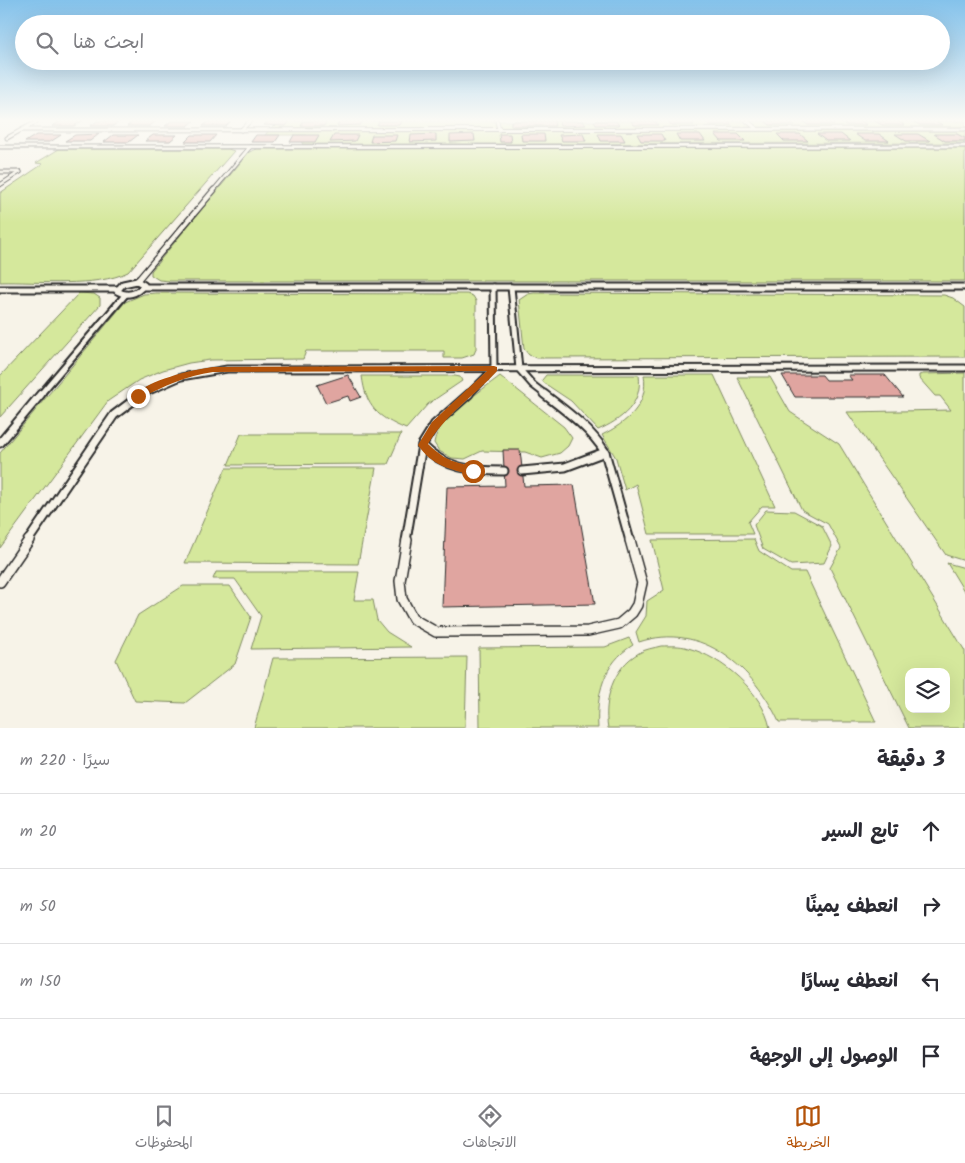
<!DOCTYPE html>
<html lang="ar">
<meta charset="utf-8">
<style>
body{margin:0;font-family:Kalam,"Playpen Sans Arabic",sans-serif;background:#f7f7f7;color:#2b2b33;direction:rtl}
.controls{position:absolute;right:15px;bottom:15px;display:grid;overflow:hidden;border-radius:10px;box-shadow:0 5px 20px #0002}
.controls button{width:45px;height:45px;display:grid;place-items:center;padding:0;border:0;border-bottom:1px solid #e1e1e2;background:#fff;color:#2b2b33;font:25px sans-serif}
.stop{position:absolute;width:15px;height:15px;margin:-11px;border:4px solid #b45309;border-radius:50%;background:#fff}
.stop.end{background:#b45309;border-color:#fff;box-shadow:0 1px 5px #0008}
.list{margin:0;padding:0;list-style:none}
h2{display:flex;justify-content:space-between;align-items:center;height:65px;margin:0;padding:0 20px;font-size:21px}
h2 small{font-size:16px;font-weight:400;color:#7c7c81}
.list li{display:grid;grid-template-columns:32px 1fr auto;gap:15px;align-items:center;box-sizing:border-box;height:75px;padding:0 20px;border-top:1px solid #e1e1e2}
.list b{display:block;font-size:19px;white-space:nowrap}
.list em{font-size:16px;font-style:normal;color:#7c7c81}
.icon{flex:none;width:28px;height:28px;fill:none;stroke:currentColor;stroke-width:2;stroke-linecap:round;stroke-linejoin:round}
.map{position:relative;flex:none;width:965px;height:728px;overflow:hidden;direction:ltr}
.search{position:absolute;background:#fff;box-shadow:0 5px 20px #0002;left:15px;right:15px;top:15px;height:55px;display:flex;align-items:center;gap:12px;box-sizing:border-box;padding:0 18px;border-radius:28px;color:#7c7c81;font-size:19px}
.sheet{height:365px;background:#fff}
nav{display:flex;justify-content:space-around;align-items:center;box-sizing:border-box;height:70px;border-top:1px solid #e1e1e2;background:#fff;font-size:14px;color:#7c7c81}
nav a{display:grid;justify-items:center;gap:2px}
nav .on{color:#b45309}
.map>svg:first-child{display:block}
</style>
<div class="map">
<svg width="965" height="728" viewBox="0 0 965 728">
<rect width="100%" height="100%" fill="#f7f3e8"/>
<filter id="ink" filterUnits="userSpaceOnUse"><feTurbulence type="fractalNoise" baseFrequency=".02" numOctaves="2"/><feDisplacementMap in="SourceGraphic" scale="10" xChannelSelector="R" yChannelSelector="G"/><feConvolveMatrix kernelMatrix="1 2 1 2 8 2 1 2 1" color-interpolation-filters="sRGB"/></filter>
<g filter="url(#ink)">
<g fill="#d5e89c" stroke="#808a64" fill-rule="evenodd">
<path d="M277 121H965V143L302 144 307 135H265Z"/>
<path d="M965 147V281H170L159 280 151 275V271L249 152 257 149Z"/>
<path d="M59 149H228L234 151 128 272C96 288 37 281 0 282V193L43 164 36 163Z"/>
<path d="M79 293 94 294 100 298V305L0 417V376Z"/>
<path d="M156 293 467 294 473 296 476 301V349L474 354 462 358H444V351H306L303 359 210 360 189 363 163 370 139 380 108 401 0 548V453L125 302 144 294Z"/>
<path d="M534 293 944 295 953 298 965 307V357L536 358 529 355 524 349 519 300 528 294Z"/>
<path d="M965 373V561L946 555 847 412 951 410 940 396H935L919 378V375L923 374Z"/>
<path d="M546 375H639C643 404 621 420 598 430L571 401 544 383 542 380Z"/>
<path d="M644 375H714L775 506H762L748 522 753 534H649L636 484 625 490 616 458 602 435C626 423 649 405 644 375Z"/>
<path d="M362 376H455L460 377 462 381 428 404 406 429C377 417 366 407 362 376Z"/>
<path d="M500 376 564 427 572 438 568 446 560 453 542 458 525 452 482 451 465 459 452 458 439 451 434 443C437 419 481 391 500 376Z"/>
<path d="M737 377H770L790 412 839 444 965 651V728H909L830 568 841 548 828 524 802 510ZM909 672H946V709H909Z"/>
<path d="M241 434H401L388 464 228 465Z"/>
<path d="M226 468H376L358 564 185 563Z"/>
<path d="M766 510 794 511 822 526 832 546 824 563 791 565 763 549 754 525Z"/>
<path d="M754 539 759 551 791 572H805L876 722H779C754 668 702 621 639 642L636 632 646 616 647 601 664 590 652 540Z"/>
<path d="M947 563 965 568V591H964Z"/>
<path d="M216 572H359L354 600H373L377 620 387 632 411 647 251 649 261 616 235 579H213Z"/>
<path d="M183 586H230L251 617 235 664 185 703 135 701 116 660 138 615Z"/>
<path d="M629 638 633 645C603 663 596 695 598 728H480L479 648 605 647Z"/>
<path d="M661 646C670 646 680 645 688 648 722 657 763 692 770 728H608C603 701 613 667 639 653 645 649 654 648 661 646Z"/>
<path d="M467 657 465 728H254L273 658Z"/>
</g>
<g fill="#e0a5a0" stroke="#2b2b2b">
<path d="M61 121H82L74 126H52Z"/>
<path d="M97 121H120L113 126H90Z"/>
<path d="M134 121H156L150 126H127Z"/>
<path d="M171 121H194L188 126H165Z"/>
<path d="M209 121H231L226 126H203Z"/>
<path d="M268 121H290L286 126 264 125Z"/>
<path d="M304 121H327L324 126H301Z"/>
<path d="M340 121H363L360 125 337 126Z"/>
<path d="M379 121H402L400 125H377Z"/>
<path d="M511 121H554L555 126H511Z"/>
<path d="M559 121H583L586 125 560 126Z"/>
<path d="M594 121H616L619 125H596Z"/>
<path d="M631 121H655L658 125H634Z"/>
<path d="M668 121H690L694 125H671Z"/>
<path d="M705 121H728L732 125H709Z"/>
<path d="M765 121H789L795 125H770Z"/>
<path d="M802 121H827L834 125H808Z"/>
<path d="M839 121H861L867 125H846Z"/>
<path d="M875 121H898L905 125H882Z"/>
<path d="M912 121H935L943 125H920Z"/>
<path d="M99 134 90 141H65L75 135Z"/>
<path d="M436 134V141L410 142 411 135Z"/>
<path d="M474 134 475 141 450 142V135Z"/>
<path d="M499 134H510L511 142H500Z"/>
<path d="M521 134H544L545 141H522Z"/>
<path d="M583 134 586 141H562L559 135Z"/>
<path d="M598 134H621L625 141H601Z"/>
<path d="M637 134H661L665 141H641Z"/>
<path d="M676 134H700L705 141H680Z"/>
<path d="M715 134H738L745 141H721Z"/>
<path d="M777 134H800L808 141H784Z"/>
<path d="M817 134H841L850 141H826Z"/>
<path d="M855 134H879L889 141H865Z"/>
<path d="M895 134H918L930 141H906Z"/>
<path d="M934 134H957L965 138V141H945Z"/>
<path d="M36 135H61L50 142H25Z"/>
<path d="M113 135H138L129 142H104Z"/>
<path d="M153 135H177L170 141H145Z"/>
<path d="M192 135H216L210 142H185Z"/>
<path d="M256 135H280L275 142H251Z"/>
<path d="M294 135H319L315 142H290Z"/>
<path d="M334 135H358L355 141 330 142Z"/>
<path d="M372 135H397L395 141 370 142Z"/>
<path d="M348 375 361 397 350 401 348 396 326 403 317 385Z"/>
<path d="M782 375H822L826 380H852L848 375H885L903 397H795Z"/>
<path d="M503 450H520L524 486 574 485 595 604 442 607 447 487 505 486Z"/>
</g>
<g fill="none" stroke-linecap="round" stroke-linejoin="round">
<g stroke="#2b2b2b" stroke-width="5">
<g id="service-far4">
<path d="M497 121 499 130"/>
<path d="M747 121 757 129"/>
<path d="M22 130 965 129"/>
<path d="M241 130 250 121"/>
<path d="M7 138 36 122"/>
<path d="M0 147 965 146"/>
<path d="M0 172H20"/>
<path d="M0 185 20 172"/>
<path d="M213 191 250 147"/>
</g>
</g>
<g stroke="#2b2b2b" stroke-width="7">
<path id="service-far3" d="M137 281 214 190"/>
</g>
<g stroke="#2b2b2b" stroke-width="9">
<g id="service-far2">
<path d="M137 281 138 280"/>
<path d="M137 281 144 285C137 294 127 297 117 291L123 284Z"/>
<path d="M144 287H965"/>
<path d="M511 287 519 369 533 385 546 395"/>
<path d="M0 289H118"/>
<path d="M40 395 125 295"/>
<path d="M140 395 181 377 227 369 965 368"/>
<path d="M468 395 494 369 493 287"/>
</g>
</g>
<g stroke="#2b2b2b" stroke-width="11">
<g id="service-far1">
<path d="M544 394C566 411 590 428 605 452L630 541"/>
<path d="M0 443 41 394"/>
<path d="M422 445C445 469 472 471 504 471"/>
<path d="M522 471 565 467 605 452"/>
<path d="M28 541 114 415 142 394"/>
<path d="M406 541 422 445 435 424 469 394"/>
</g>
</g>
<g stroke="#2b2b2b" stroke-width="12">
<g id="service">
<path d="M407 540 400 581 402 599 413 619 436 632 588 631 619 624 632 613 637 605 642 583 630 540"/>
<path d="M0 582 29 540"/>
</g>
</g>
<use href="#service-far4" stroke="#f7f3e8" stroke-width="3"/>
<use href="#service-far3" stroke="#f7f3e8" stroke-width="4.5"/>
<use href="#service-far2" stroke="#f7f3e8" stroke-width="5"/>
<use href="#service-far1" stroke="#f7f3e8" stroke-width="7"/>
<use href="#service" stroke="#f7f3e8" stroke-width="9"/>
</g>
</g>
<linearGradient id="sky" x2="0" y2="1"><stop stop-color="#84c2eb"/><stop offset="0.54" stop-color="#fbfaf5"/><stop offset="1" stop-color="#fbfaf5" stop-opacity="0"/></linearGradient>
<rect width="965" height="223" fill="url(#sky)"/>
<path fill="#b45309" d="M494 366 497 367V371C474 396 445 415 428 444 447 462 453 461 477 468V474L473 475C451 470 431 465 418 445L432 422 487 371 213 372C186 376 164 386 141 398L138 399 133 396C148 380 191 370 213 367Z"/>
</svg>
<div class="controls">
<button><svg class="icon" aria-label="layers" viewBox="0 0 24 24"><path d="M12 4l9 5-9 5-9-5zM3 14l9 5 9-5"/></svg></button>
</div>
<div class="stop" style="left:473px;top:471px"></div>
<div class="stop end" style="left:138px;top:396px"></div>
<div class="search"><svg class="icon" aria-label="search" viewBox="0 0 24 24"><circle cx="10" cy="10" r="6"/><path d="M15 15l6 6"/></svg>ابحث هنا</div>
</div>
<section class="sheet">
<h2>3 دقيقة<small>سيرًا · 220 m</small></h2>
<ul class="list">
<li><svg class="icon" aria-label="ahead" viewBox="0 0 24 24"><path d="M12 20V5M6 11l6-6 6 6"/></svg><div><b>تابع السير</b></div><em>20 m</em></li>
<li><svg class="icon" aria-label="right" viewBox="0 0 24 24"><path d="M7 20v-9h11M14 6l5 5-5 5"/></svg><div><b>انعطف يمينًا</b></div><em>50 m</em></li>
<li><svg class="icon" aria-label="left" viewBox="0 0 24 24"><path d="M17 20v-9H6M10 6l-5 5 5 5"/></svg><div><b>انعطف يسارًا</b></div><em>150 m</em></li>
<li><svg class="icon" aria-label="arrive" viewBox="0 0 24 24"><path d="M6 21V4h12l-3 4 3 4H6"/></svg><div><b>الوصول إلى الوجهة</b></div></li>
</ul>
</section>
<nav>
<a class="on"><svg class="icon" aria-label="map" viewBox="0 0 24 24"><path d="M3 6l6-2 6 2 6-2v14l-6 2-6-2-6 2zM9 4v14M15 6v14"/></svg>الخريطة</a>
<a><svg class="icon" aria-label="directions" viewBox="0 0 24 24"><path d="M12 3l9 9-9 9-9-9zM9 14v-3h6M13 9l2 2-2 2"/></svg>الاتجاهات</a>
<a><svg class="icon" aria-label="saved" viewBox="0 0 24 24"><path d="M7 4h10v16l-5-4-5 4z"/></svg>المحفوظات</a>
</nav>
